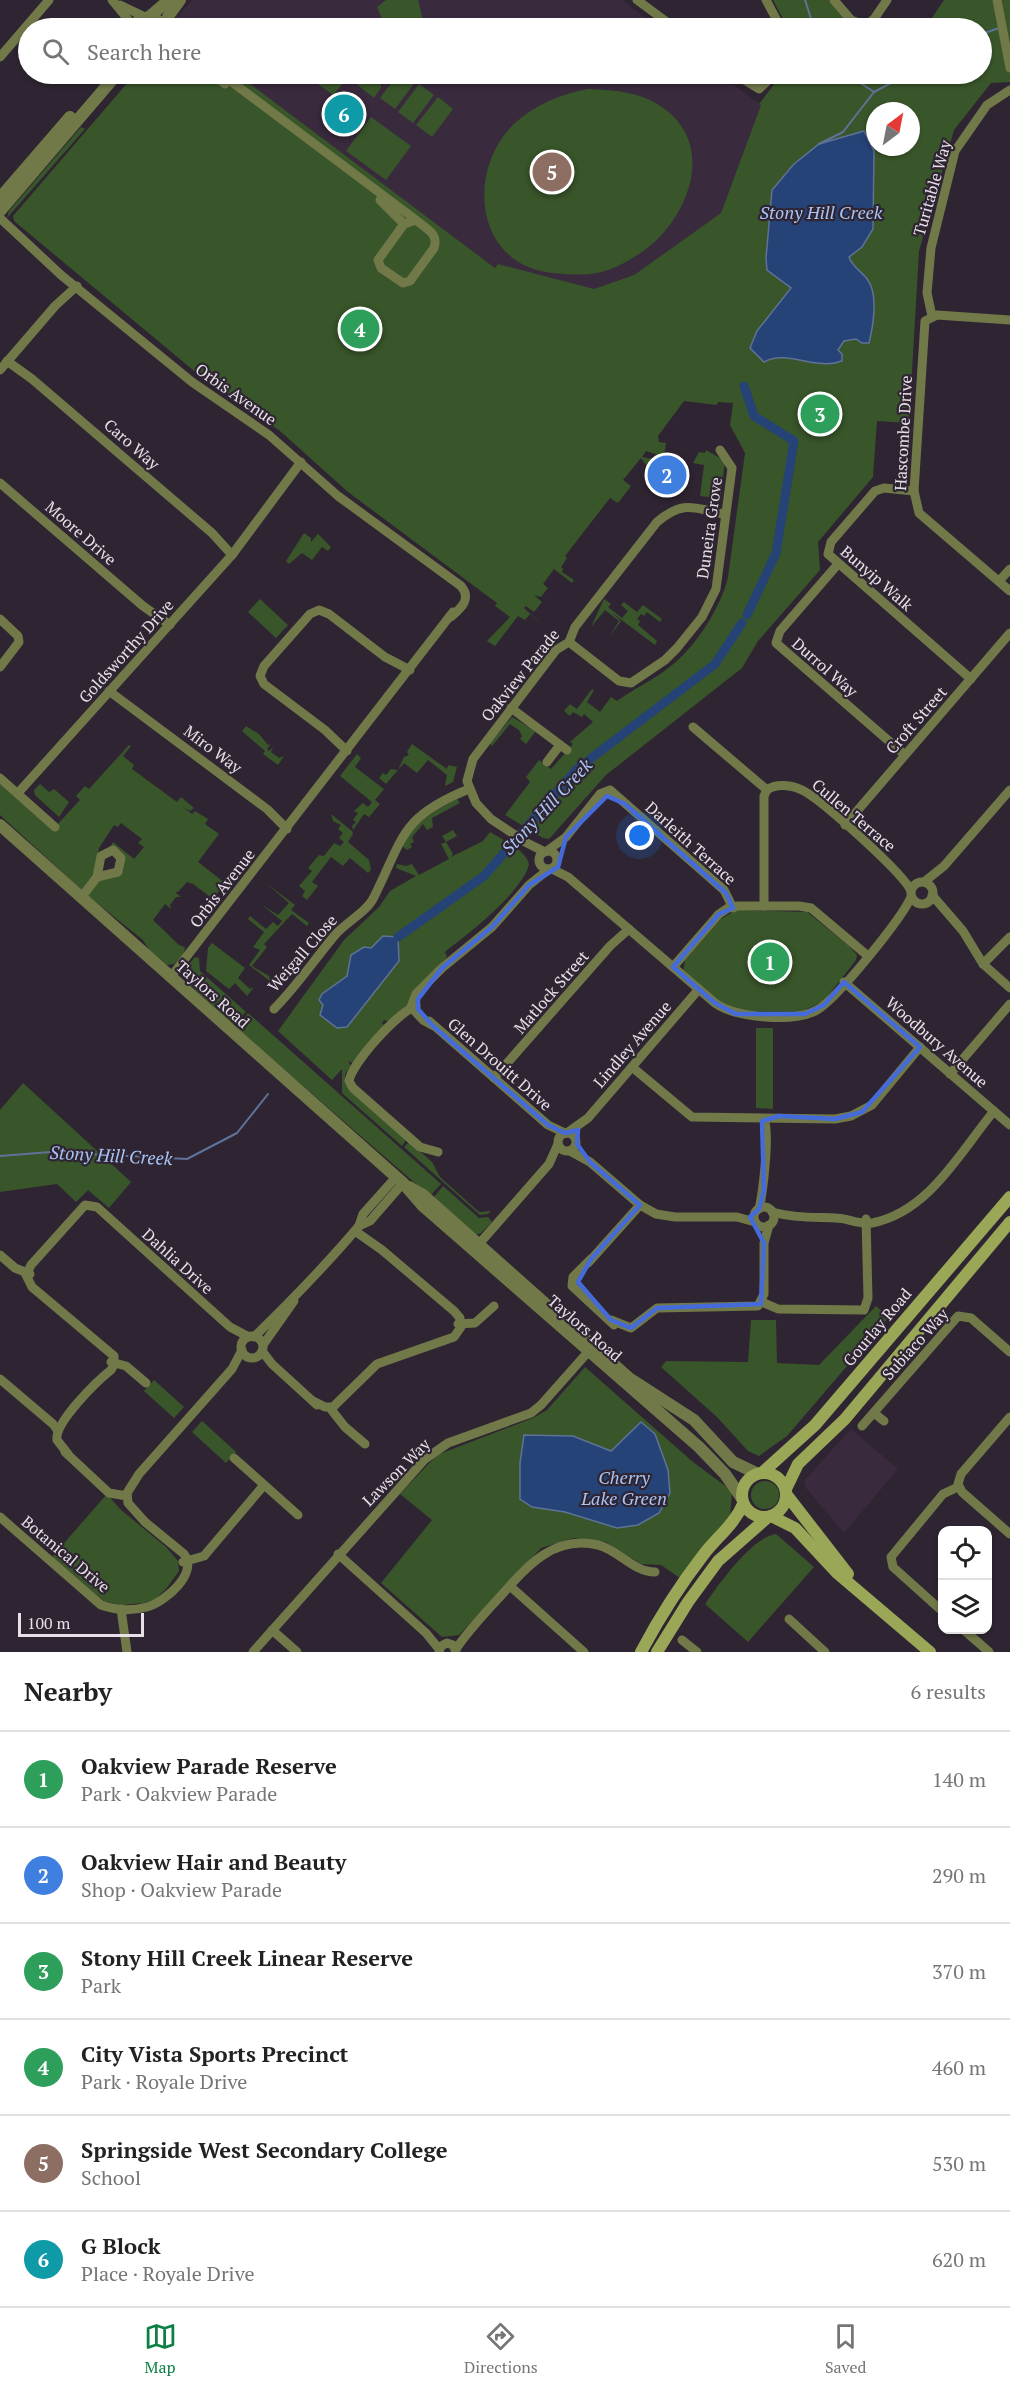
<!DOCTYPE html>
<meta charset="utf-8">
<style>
body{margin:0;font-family:"PT Serif",serif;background:#f6f6f6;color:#222}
.controls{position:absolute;right:18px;bottom:18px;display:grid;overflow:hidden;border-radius:12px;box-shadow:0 2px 4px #0004}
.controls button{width:54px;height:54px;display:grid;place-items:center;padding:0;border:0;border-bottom:2px solid #e0e0e0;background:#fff;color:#222;font:30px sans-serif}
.compass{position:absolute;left:866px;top:102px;width:54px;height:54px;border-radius:50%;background:#fff;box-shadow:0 2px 4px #0004;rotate:32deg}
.scale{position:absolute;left:18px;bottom:15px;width:126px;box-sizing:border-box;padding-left:6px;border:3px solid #e7e0e9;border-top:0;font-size:16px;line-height:21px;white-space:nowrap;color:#e7e0e9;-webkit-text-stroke:4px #2f2532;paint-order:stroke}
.you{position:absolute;left:640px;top:836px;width:21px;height:21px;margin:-15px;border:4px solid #fff;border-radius:50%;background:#1a73e8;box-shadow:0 0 0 9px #1a73e833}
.badge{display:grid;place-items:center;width:39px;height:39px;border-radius:50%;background:#0b8043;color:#fff;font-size:20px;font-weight:700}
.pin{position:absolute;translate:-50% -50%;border:3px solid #fff;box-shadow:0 2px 6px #0006}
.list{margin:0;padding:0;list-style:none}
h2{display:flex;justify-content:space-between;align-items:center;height:78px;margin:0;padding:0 24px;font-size:26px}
h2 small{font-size:20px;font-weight:400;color:#767676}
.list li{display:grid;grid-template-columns:39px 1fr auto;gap:18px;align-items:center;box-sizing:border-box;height:96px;padding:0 24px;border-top:2px solid #e0e0e0}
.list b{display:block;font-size:22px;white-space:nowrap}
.list p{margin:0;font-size:20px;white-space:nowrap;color:#767676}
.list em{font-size:20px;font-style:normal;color:#767676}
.icon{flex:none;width:33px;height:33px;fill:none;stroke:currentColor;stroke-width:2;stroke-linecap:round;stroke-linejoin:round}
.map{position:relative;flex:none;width:1010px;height:1652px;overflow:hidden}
.search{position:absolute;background:#fff;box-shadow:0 2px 4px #0004;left:18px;right:18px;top:18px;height:66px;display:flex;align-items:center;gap:15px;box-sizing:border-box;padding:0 21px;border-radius:33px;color:#767676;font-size:22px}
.sheet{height:654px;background:#fff}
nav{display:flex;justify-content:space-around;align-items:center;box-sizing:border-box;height:84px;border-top:2px solid #e0e0e0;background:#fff;font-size:16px;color:#767676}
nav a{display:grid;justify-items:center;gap:3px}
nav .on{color:#0b8043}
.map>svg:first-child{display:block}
</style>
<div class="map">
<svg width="1010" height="1652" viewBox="0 0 1010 1652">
<rect width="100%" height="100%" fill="#2f2532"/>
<g fill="#392a3d">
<path d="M192 0H622L659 28H177L171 24Z"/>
<path d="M237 74H719L761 105 721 213 634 275 594 290 498 264 495 268Z"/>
<path d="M851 1429 898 1469 844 1533 806 1488 804 1481Z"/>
</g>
<g fill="#39552a" fill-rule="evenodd">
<path d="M386 0H418L425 28H390L385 26 377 7Z"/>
<path d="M773 0H829L855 28H788Z"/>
<path d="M944 0H1010V82L991 83 954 130 919 251 909 423 877 421 873 477 818 542 820 570 758 641 742 668 606 775 549 839 543 838 505 815 530 782 526 777 539 760 551 769 573 744 570 742 593 722 584 714 582 717 573 712 570 716 564 711 570 704 577 709 592 689 594 690 587 702 600 712 611 697 617 701C633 689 654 680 671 666 695 647 721 608 728 577L745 453 730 425 733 403 718 402 717 405 684 401 658 436 659 442 666 443 664 457 646 451 642 457 662 461 649 469 641 458 623 480 631 486 618 503 610 498 565 556 567 558 561 567 563 569 562 572 574 580 572 583 554 569 543 584 548 588 541 597 534 595 542 602 534 612 526 606 524 608 545 627 530 614 525 620 518 616 495 646 487 641 510 617 495 606 497 603 348 492 280 431 193 370 14 221 13 216 135 74H237L495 268 498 264 594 289 634 275 721 213 761 105 759 104 782 74H982V28H925ZM875 111H911V147H875Z"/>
<path d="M304 74H351L333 95Z"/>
<path d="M355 74H365L381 85V88L374 98 350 79Z"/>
<path d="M398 74H406L416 81 395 109 380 98Z"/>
<path d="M419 84 434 95 413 123 398 112Z"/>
<path d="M588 89C615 90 644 92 666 110 717 149 686 222 642 252 629 261 613 270 597 273 583 276 566 274 552 273 475 265 465 170 515 123 536 104 561 94 588 89Z"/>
<path d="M438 97 453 109 432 137 416 125Z"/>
<path d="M371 117 411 146 386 180 346 151Z"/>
<path d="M81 127 85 129 7 218 9 211Z"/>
<path d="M706 450 725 461 721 494 716 498 700 496 704 465 693 463 699 452 705 453Z"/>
<path d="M304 533 311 538V542L318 534 331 547 328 551 322 547 312 560 302 553 289 564 286 561Z"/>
<path d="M260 599 288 625 276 638 248 612Z"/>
<path d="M604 599 611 604 608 607 622 618 628 611 621 605 624 602 637 612 643 605 662 619 660 622 647 612 644 616 641 614 637 619 640 621 638 625 657 641 655 645 611 612 621 621 609 637 619 621 605 610 591 627Z"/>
<path d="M512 717 536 731 526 744 520 739 522 736 519 730 510 724 492 746 490 743Z"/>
<path d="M246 726 259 734 268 745 271 744 267 749 269 751 273 747 271 752 279 758 284 756 278 765 263 754 265 751 242 731Z"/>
<path d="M412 744 447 769 448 765 457 767 453 782 445 786 447 775 428 760 417 773 404 763 386 784 379 778 383 773 386 775 391 769 398 770 404 757 409 755 407 752Z"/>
<path d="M129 745 131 746 123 756 134 765 132 769 177 802 181 797 194 808 190 811 183 807 192 814 195 811 208 819 205 824 219 834 198 862 225 883 213 899 193 884 187 882 178 892H175L181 897H176L170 905 171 909 165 904 153 920 179 945 185 947 184 954 174 964 167 965 150 951 143 940 88 896 97 881 123 872 124 861 110 847 113 842 134 859 144 847 138 843 142 839 121 823 118 827 114 825 99 848 94 875 82 890 0 815V782L55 827 80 800 76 796 85 786 89 789Z"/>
<path d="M357 754 361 758 355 767 384 789 375 800 380 804 369 817 364 814 353 830 352 826 356 822 353 820 358 813 354 811 363 803 368 807 372 802 340 776Z"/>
<path d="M40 784 49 792 54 789 69 802 59 817 35 795 34 790Z"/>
<path d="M457 799 460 803 432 818 433 827 427 830 423 824 412 837 414 842 410 844 412 847 407 850 401 845C415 822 434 811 457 799Z"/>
<path d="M331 814 352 831 353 834 348 842 369 860 371 870 368 873 350 858 343 866 331 857 312 882 318 886 307 900 302 896 305 891 299 886 312 871 308 868 319 855 324 856 334 843 340 846 344 842 339 838 343 833 338 829 341 825 333 821Z"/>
<path d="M453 830 457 836 446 842 453 854 451 857 483 841 490 832C503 840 525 849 529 864 523 892 467 935 445 952L447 957 406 1007 389 1022 384 1020 382 1023 384 1025 353 1063 348 1061 351 1066 345 1074V1084L406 1140 402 1146 342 1093V1069L332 1080 278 1031 344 940 379 907 390 891 416 876 396 868 397 864 406 866 412 864 419 875 449 859 441 844 446 842 442 836Z"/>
<path d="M267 884 295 905 291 910 309 923 307 926 292 914 264 944 267 947 252 966 269 976 271 982 249 965 260 950 253 947 264 932 248 919 250 916 266 929 273 922 278 926 282 921 262 905 278 915 289 903Z"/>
<path d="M736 910 807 912 848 945 857 955 856 960 824 1001 800 1012 737 1011 720 1004 683 972 685 960 721 919Z"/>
<path d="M212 943 245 968 238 978 250 989 254 987 247 996 235 983 229 989 206 971 208 948Z"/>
<path d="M195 957 199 958 200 971 246 1012 232 1025 187 982 184 970Z"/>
<path d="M248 1013 441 1184 430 1196 236 1028Z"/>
<path d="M756 1028H773V1109L756 1108Z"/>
<path d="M23 1083 131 1182 109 1208 88 1190 76 1202 57 1184 0 1192V1110Z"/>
<path d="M409 1142 432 1162 440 1177 479 1212 491 1211 488 1214 480 1215 404 1147Z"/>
<path d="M443 1186 479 1218 488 1217 492 1222 481 1233 476 1235 433 1198Z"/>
<path d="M876 1306 889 1317 787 1436 759 1456 748 1451 717 1417 661 1367 666 1361 748 1362 751 1320H776L777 1363 819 1365Z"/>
<path d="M585 1367 693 1462 732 1491 730 1519 680 1578 661 1565 641 1564 606 1542 573 1538 541 1548 459 1635 442 1637 381 1583 432 1520 400 1494 437 1455 533 1418 547 1410Z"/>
<path d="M154 1380 184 1407 174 1418 144 1391Z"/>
<path d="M202 1421 236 1452 226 1463 192 1432Z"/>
<circle cx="765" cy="1495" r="14"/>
<path d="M107 1494 120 1509 166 1547 178 1561 179 1571 166 1589 155 1599 144 1603 123 1605 105 1602 52 1557Z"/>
<path d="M776 1534 814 1567 748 1642 705 1604C718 1585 752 1537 776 1534Z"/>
</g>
<g fill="#254376" stroke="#5f7298" stroke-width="1.5">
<path d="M864 131 874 151 873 229 862 247 849 257C853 269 864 272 869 282 878 297 873 327 869 343H862L856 339 844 341 838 350 842 354V361C816 371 787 349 764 362L750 348 757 331 791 288 767 270 766 258 772 190 794 164 819 144Z"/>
<path d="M383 936 398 937 399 961 347 1027 337 1028 320 1015 323 1005 319 1000 322 994 347 976 351 955 364 947 371 948Z"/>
<path d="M641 1422 655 1434 668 1470 670 1493 659 1513 638 1525 617 1528 565 1512 532 1507 520 1499V1463L524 1435 573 1436 611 1451Z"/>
</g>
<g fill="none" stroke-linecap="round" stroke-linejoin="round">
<g stroke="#5f7298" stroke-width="2">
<path d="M805 0 814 28"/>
<path d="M982 34 999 28"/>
<path d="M847 74 874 92"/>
<path d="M819 144 843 132 874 92 908 74"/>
<path d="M0 1156 51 1152 187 1159 237 1133 268 1094"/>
</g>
<g stroke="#254376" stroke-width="9">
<path d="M744 386 754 416 794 441 776 553 747 615"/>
<path d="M398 937 484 876 577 769 715 664 742 623"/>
</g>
<g stroke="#717949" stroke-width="9">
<path d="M112 0 135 28"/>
<path d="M637 0 675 28"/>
<path d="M766 0 781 28"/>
<path d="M834 0 851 20 866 26 874 19 887 0"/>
<path d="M997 0 1010 68"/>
<path d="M120 5 145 17"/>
<path d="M0 57 49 0"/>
<path d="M212 74 225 84"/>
<path d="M221 74 416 220C426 229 439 233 434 248L410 281 403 283 381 268 378 260 404 224 416 220"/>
<path d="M735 74 759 89 775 74"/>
<path d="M380 200 404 224"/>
<path d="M0 218 61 275 192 382 269 435 338 496 461 586C472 599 461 608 451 617"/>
<path d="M932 316 927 293 931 248 955 151 987 105 1010 90"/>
<path d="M1010 320 937 315 925 321 914 491 919 513 1010 591"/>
<path d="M7 361 32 379 212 533 232 555"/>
<path d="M0 370 55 306 77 286"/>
<path d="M0 483 143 606 170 625"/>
<path d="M914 491 884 488 875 491 831 542 828 554 971 679"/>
<path d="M838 564 780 631 776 643 905 755"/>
<path d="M999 581 1010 569"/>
<path d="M0 619 18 636 19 642 0 667"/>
<path d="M569 642 619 681 631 683 665 660 677 648 702 617 716 589 732 468 720 450"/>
<path d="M109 691 267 809 287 829"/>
<path d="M511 708 567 750"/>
<path d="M693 727 767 790"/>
<path d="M347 751 325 730 264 684 260 676 264 666 310 614 319 610 329 614 385 657 410 670"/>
<path d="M547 762 560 745"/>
<path d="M0 778 55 827"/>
<path d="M18 793 232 555 301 462"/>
<path d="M845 825 1010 633"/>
<circle cx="548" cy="860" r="9"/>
<path d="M547 851 566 837 600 794 610 790 724 890 733 908"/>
<path d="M545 852 527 843 491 819 476 803 467 781 473 759 556 650 569 642 575 627 657 522C683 500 694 508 724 514"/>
<path d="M552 869 568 877 715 1003C736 1018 794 1023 817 1010 837 999 902 918 911 897"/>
<path d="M924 882 944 866 1010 790"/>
<circle cx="922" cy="893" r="11"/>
<path d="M932 895 963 931 983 964 1010 988"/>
<path d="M81 898 97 877 101 856 113 850 121 858 118 872 97 877"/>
<path d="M764 906V796L767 790C776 783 792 785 802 790 821 799 904 874 911 891"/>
<path d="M983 964 1010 937"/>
<path d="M673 967 719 914 728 908 738 906H799L811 908 868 956"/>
<path d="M170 978 453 612"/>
<path d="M844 982 1010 1125"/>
<path d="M416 1006C398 1012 352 1063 349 1081L353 1088 420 1147 438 1152"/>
<path d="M274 1009C297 986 314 960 335 935 346 922 367 912 374 897 404 837 400 817 469 789"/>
<path d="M429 1021 548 1125 565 1133"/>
<path d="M432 1025 423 1020 411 1007 416 994 442 968 492 927 529 885 549 869"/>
<path d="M632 1067 692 1117 835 1119 851 1116 872 1105 920 1047"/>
<path d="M950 1074 1010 1004"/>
<path d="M494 1078 610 946 629 929"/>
<circle cx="567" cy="1142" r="9"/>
<path d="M567 1133 588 1118 699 989"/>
<path d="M570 1151 590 1162 640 1205 656 1214 675 1217H737L755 1222"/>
<circle cx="764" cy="1217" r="10"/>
<path d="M759 1209C763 1192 770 1134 764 1119"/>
<path d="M772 1212C793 1218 813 1217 836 1218 847 1218 860 1225 872 1223 929 1212 960 1152 994 1111"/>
<path d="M359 1226 363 1214 396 1177"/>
<path d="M479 1244 549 1164 558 1144"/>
<path d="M0 1255 15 1268 30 1274"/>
<path d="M591 1259 573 1277 572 1286 614 1325"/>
<path d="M588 1263 640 1205"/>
<path d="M762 1302 778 1309 864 1310 868 1298 866 1219"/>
<path d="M611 1320 631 1328 657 1308 758 1306 764 1294V1243L769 1225"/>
<path d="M458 1324 475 1323 494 1306"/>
<circle cx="252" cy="1347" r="11"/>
<path d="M254 1337C290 1302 326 1265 359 1226L370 1221 403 1183"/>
<path d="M263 1345 294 1301"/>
<path d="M262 1351 272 1364 317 1405"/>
<path d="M111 1362 126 1366 146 1383"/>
<path d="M0 1379 53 1424 58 1431"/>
<path d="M313 1401 325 1407H333L377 1364 454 1337 461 1327 460 1318 454 1311 382 1250 355 1231"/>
<path d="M330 1408 345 1427 365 1444"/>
<path d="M874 1413 884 1421"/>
<path d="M1010 1417 961 1474 958 1484 962 1492 1010 1534"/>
<path d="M862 1426 958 1316 971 1318 1010 1352"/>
<path d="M65 1452 109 1493 127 1496"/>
<path d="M68 1454 57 1440C54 1423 97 1381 111 1370L114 1365V1356L32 1287 26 1275 31 1265 85 1205 97 1207 230 1327 249 1337"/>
<path d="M234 1458 298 1515"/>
<path d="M0 1517 101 1605C115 1610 132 1611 147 1607 165 1602 199 1573 184 1554L145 1522 128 1503 127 1493 139 1474 232 1369 242 1350"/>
<path d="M338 1554 426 1633 439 1649"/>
<path d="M183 1562 204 1556 264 1485"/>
<path d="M510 1586 584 1652"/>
<path d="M121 1609 127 1652"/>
<path d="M942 1611 893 1567 891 1557 943 1494 958 1487"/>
<path d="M789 1619 825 1652"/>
<path d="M272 1630 297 1652"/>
<path d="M964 1630 989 1652"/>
<path d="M682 1640 697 1652"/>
<path d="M456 1649C468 1631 483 1615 498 1599 525 1569 552 1534 598 1545 619 1550 633 1572 655 1572"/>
<path d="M253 1652 425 1459 448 1443 531 1413 541 1405 588 1352"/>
<path d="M439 1652 441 1646 447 1643 453 1645 456 1652"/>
</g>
<g stroke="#717949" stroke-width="12">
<path d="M149 17 169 0"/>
<path d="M135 28 138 21 149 17 157 20 162 28"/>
<path d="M163 28 169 15 180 0"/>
<path d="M0 198 70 117"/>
<path d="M0 211 117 74"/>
<path d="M0 825 403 1183 423 1206 699 1447 725 1474 741 1497"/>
<path d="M409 1187 423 1195 629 1378 694 1420 733 1462 756 1473"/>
</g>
<g stroke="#9aa757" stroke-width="12">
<path d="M763 1472 815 1425 1010 1197"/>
<circle cx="764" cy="1495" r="22"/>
<path d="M786 1489 798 1464 845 1419 1010 1222"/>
<path d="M786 1494 848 1574"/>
<path d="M771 1516 795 1528 837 1573 930 1652"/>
<path d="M641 1652C659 1618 680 1585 704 1554 718 1536 734 1525 743 1504"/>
<path d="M657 1652 688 1602 718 1561 768 1517"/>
</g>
</g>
<path fill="none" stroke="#456bdb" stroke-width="4.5" stroke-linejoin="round" d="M607 796 625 804 726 893 733 908 719 914 673 967 715 1003 736 1014H805L824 1005 844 982 920 1047 862 1112 835 1119 779 1116 762 1121 764 1190 759 1209 750 1217 764 1243 761 1304 657 1308 631 1328 611 1320 578 1282 591 1259 640 1205 590 1162 577 1144 578 1130 565 1133 548 1125 432 1025 418 1009V999L442 968 492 927 529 885 558 867 566 837Z"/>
<g text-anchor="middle" stroke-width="4.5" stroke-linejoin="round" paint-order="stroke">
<g font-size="16" fill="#e7e0e9" stroke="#2f2532">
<text transform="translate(932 188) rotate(-74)" y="6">Turitable Way</text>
<text transform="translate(236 394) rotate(35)" y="6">Orbis Avenue</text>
<text transform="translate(903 433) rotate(-87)" y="6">Hascombe Drive</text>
<text transform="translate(132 444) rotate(41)" y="6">Caro Way</text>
<text transform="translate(709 528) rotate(-82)" y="6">Duneira Grove</text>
<text transform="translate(81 533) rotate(41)" y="6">Moore Drive</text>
<text transform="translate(877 578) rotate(41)" y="6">Bunyip Walk</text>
<text transform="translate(126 651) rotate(-48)" y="6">Goldsworthy Drive</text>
<text transform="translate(825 667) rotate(41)" y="6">Durrol Way</text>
<text transform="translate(520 675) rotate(-51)" y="6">Oakview Parade</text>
<text transform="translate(916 720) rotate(-49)" y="6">Croft Street</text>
<text transform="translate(213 749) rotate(37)" y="6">Miro Way</text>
<text transform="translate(854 815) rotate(40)" y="6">Cullen Terrace</text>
<text transform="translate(691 843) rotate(42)" y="6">Darleith Terrace</text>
<text transform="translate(222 888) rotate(-52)" y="6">Orbis Avenue</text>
<text transform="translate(302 953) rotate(-49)" y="6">Weigall Close</text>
<text transform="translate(551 992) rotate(-49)" y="6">Matlock Street</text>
<text transform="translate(213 994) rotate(42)" y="6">Taylors Road</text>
<text transform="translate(937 1042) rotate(41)" y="6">Woodbury Avenue</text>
<text transform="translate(632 1044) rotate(-49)" y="6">Lindley Avenue</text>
<text transform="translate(500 1064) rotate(41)" y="6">Glen Drouitt Drive</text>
<text transform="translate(178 1261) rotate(42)" y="6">Dahlia Drive</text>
<text transform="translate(877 1327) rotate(-50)" y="6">Gourlay Road</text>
<text transform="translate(585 1328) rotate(41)" y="6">Taylors Road</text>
<text transform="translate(915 1344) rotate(-48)" y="6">Subiaco Way</text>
<text transform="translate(396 1472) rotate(-45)" y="6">Lawson Way</text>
<text transform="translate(66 1554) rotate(40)" y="6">Botanical Drive</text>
</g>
<g font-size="18" font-style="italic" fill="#a8c4f4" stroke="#2f2532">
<text x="821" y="219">Stony Hill Creek</text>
<text transform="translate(547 807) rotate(-47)" y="6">Stony Hill Creek</text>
<text transform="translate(111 1156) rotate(3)" y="6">Stony Hill Creek</text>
<text x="624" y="1484">Cherry<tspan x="624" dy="21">Lake Green</tspan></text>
</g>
</g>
</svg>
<div class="controls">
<button><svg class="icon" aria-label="locate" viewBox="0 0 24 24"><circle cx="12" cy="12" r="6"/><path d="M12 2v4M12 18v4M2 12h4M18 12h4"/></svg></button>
<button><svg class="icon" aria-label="layers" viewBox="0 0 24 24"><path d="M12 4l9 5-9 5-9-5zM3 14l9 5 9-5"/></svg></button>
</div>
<svg class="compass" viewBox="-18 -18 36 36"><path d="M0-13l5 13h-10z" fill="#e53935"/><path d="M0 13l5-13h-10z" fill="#767676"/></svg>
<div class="scale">100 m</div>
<div class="you"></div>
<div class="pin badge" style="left:770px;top:962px;background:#2e9e5b">1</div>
<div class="pin badge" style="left:667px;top:475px;background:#3f7fe0">2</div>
<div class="pin badge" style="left:820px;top:414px;background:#2e9e5b">3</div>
<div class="pin badge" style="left:360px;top:329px;background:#2e9e5b">4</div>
<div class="pin badge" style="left:552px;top:172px;background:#8d6e63">5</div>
<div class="pin badge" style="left:344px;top:114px;background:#0f9aa8">6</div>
<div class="search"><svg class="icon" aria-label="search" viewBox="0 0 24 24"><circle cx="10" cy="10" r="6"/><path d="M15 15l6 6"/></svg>Search here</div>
</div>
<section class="sheet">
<h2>Nearby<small>6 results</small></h2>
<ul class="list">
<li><span class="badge" style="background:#2e9e5b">1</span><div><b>Oakview Parade Reserve</b><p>Park · Oakview Parade</p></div><em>140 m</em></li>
<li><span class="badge" style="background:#3f7fe0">2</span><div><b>Oakview Hair and Beauty</b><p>Shop · Oakview Parade</p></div><em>290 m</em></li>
<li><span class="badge" style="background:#2e9e5b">3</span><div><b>Stony Hill Creek Linear Reserve</b><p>Park</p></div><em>370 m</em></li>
<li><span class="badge" style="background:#2e9e5b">4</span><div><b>City Vista Sports Precinct</b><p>Park · Royale Drive</p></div><em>460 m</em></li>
<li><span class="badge" style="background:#8d6e63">5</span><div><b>Springside West Secondary College</b><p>School</p></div><em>530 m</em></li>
<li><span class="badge" style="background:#0f9aa8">6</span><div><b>G Block</b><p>Place · Royale Drive</p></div><em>620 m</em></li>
</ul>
</section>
<nav>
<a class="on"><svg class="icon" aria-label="map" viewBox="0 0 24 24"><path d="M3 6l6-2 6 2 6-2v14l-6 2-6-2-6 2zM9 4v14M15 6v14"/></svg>Map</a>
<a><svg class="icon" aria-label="directions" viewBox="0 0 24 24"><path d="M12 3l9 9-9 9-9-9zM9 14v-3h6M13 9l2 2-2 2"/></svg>Directions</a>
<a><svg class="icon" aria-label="saved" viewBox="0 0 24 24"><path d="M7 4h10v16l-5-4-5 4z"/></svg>Saved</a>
</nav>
